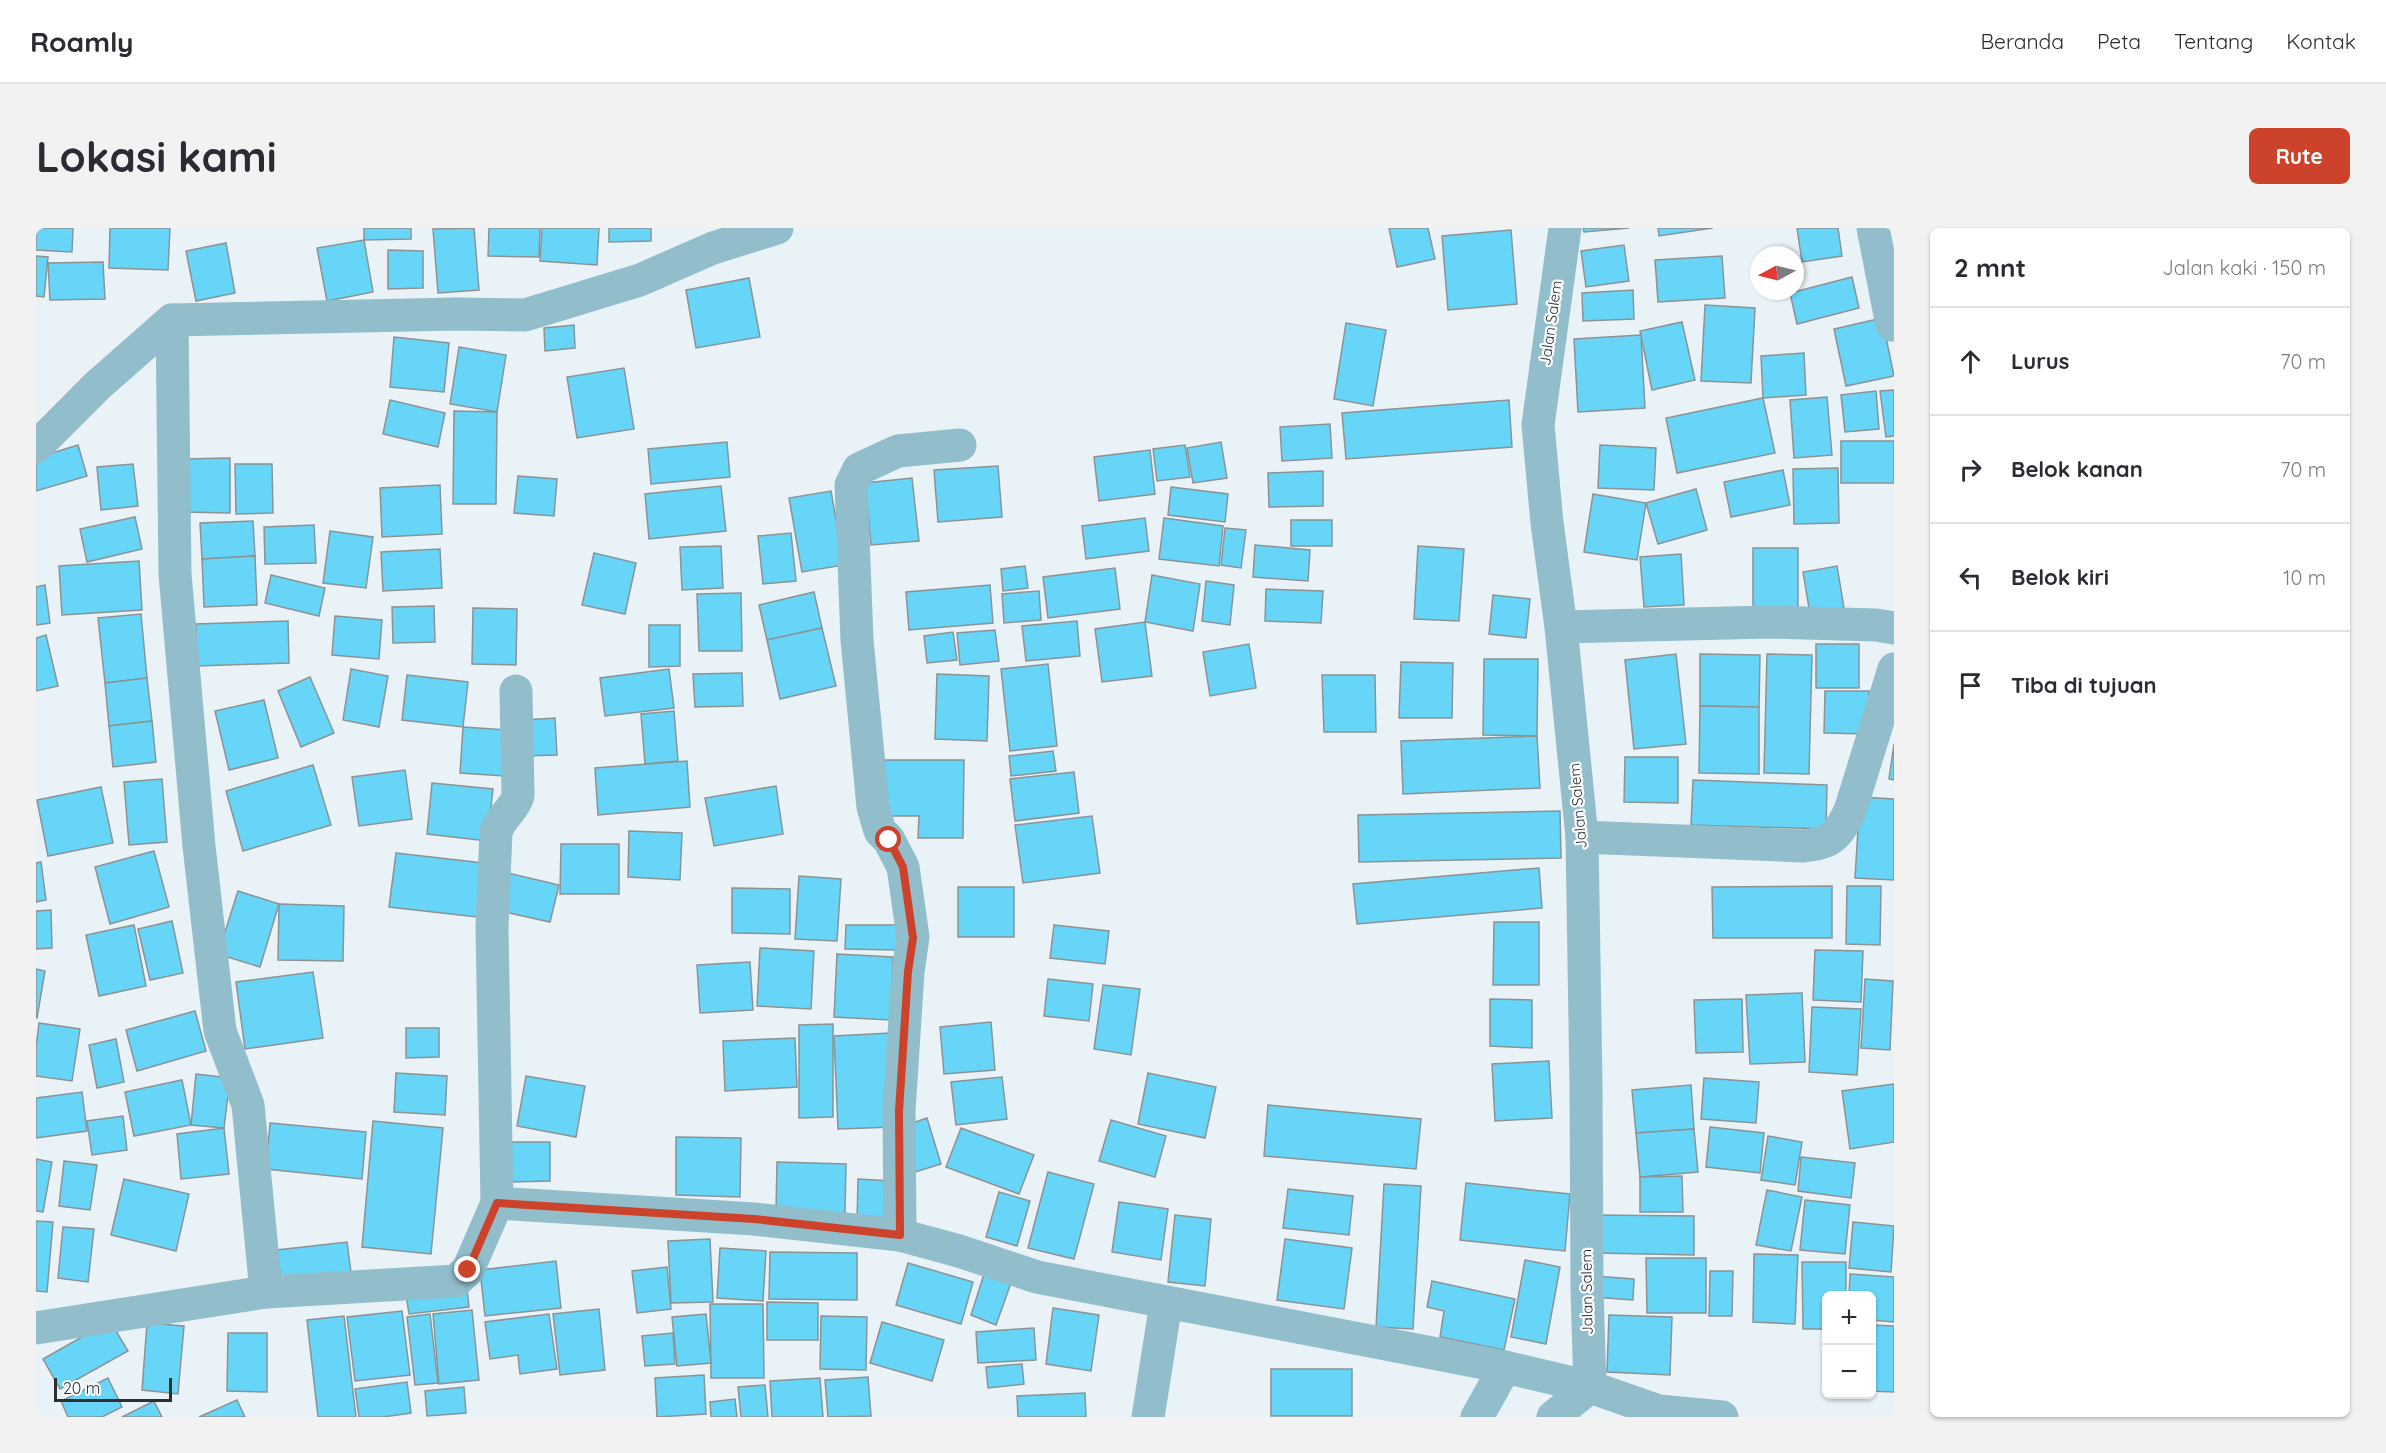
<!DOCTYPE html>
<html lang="id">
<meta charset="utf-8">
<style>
body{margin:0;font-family:Quicksand,sans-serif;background:#f2f2f3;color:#2b2b33}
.controls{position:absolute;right:18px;bottom:18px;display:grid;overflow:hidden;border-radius:9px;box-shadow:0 2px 4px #0004}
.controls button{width:54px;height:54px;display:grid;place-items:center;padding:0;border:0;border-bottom:2px solid #e1e1e2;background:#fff;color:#2b2b33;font:30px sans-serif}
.compass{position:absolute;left:1714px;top:18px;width:54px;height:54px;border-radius:50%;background:#fff;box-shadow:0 2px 4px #0004;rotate:263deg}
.scale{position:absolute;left:18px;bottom:15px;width:118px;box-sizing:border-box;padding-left:6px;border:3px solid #2b2f30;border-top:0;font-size:16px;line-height:21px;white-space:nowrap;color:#2b2f30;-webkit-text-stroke:4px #fcfeff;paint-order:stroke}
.stop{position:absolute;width:18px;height:18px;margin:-14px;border:4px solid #cd422a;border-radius:50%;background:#fff}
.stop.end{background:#cd422a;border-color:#fff;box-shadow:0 2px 6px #0008}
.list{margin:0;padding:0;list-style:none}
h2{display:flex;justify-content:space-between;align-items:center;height:78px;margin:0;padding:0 24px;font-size:26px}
h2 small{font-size:20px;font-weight:400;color:#7c7c81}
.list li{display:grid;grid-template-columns:39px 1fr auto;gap:18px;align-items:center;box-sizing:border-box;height:108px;padding:0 24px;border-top:2px solid #e1e1e2}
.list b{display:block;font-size:22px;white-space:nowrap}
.list em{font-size:20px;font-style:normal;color:#7c7c81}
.icon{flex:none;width:33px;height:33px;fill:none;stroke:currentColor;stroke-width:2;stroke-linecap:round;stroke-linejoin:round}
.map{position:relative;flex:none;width:1858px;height:1189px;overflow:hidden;border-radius:9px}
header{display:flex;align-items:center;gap:36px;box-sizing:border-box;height:84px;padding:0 30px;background:#fff;border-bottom:2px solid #e1e1e2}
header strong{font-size:28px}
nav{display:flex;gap:33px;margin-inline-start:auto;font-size:21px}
.intro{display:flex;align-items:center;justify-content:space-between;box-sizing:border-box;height:144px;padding:0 36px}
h1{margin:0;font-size:42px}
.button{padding:15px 27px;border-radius:9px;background:#cd422a;color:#fff;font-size:21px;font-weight:700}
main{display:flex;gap:36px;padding:0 36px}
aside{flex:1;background:#fff;border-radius:9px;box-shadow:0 2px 4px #0004}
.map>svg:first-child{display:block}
</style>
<header>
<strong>Roamly</strong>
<nav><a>Beranda</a><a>Peta</a><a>Tentang</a><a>Kontak</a></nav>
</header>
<div class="intro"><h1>Lokasi kami</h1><a class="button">Rute</a></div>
<main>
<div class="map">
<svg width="1858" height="1189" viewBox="0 0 1858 1189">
<rect width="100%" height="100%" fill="#e9f2f6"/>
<g fill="#66d5f7" stroke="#8b9396" stroke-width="1.5">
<path d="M0 0H37L36 24 0 22Z"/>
<path d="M74 0H134L132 42 73 40Z"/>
<path d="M328 0H375V11L328 12Z"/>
<path d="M438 0 443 62 402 65 397 1Z"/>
<path d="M453 0H504L503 29 452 28Z"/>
<path d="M506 0H563L561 37 504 33Z"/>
<path d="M573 0H615V13L573 14Z"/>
<path d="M1353 0H1392L1399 31 1361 39Z"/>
<path d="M1547 0H1593L1548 4Z"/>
<path d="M1622 0H1677L1623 8Z"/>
<path d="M1761 0H1802L1806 28 1766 34Z"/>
<path d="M1475 2 1481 76 1412 82 1406 8Z"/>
<path d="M328 12 337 64 291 73 281 20Z"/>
<path d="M190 15 199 65 160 73 150 23Z"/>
<path d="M1588 17 1593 53 1550 59 1545 23Z"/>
<path d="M352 22 387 23V60L352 61Z"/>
<path d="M0 28 12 29 8 69 0 68Z"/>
<path d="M1686 28 1689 70 1622 74 1619 32Z"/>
<path d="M67 34 69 71 14 72 12 35Z"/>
<path d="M1816 49 1823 80 1761 96 1754 65Z"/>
<path d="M713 50 724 109 660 120 650 62Z"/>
<path d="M1597 62 1598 91 1547 93 1546 65Z"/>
<path d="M1669 77 1719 80 1715 155 1665 153Z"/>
<path d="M1846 90 1858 148 1810 158 1798 101Z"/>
<path d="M1646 94 1659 152 1616 162 1604 103Z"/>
<path d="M1310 95 1350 102 1337 178 1298 171Z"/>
<path d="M538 97 539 120 509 123 508 100Z"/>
<path d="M1605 107 1609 180 1542 184 1538 111Z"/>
<path d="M358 109 413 115 408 164 354 159Z"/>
<path d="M423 119 470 127 461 184 414 176Z"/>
<path d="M1768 125 1770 167 1727 170 1725 128Z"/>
<path d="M588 140 598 201 541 210 531 149Z"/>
<path d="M1858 162V208L1850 209 1844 163Z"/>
<path d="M1840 163 1843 201 1809 204 1805 167Z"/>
<path d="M1791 169 1796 227 1758 230 1754 172Z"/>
<path d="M1727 170 1739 225 1641 245 1630 190Z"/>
<path d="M354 172 409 185 402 219 347 206Z"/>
<path d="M1473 172 1476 219 1310 231 1306 185Z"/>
<path d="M418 183 461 184 460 276H417Z"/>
<path d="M1294 196 1296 230 1246 233 1244 199Z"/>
<rect x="1805" y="213" width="53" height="42"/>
<path d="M691 214 694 249 615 256 612 221Z"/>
<path d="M1185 214 1191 250 1157 255 1151 220Z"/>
<path d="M42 217 51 248 0 263V230Z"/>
<path d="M1149 217 1154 249 1121 253 1117 221Z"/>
<path d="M1564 217 1620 220 1618 262 1562 260Z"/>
<path d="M1114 222 1119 266 1063 273 1058 229Z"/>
<path d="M194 230V285L145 284V231Z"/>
<path d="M97 236 102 278 65 282 61 239Z"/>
<path d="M199 236H236L237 285 200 286Z"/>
<path d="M962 238 966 289 902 294 898 242Z"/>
<path d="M1802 240 1803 295 1758 296 1757 241Z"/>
<path d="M1747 242 1754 277 1695 289 1688 254Z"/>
<path d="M1287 243V278L1233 279 1232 245Z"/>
<path d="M482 248 521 251 518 288 478 285Z"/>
<path d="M876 250 883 313 835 317 829 255Z"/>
<path d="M404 257 406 306 346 309 344 260Z"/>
<path d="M685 258 690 303 613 311 609 266Z"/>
<path d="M1135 259 1192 266 1189 294 1132 287Z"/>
<path d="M1660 261 1671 302 1622 316 1610 275Z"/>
<path d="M795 263 808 337 766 344 753 270Z"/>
<path d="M1557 266 1610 275 1601 332 1548 324Z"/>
<path d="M99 289 106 321 51 334 44 301Z"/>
<path d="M1109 290 1113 323 1050 331 1046 298Z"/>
<path d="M1128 290 1187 298 1183 338 1123 331Z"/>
<rect x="1255" y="292" width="41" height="26"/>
<path d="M217 293 219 328 166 331 164 295Z"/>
<path d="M278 297 280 335 229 336 228 299Z"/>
<path d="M1189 300 1210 302 1205 340 1185 337Z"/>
<path d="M294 303 337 309 330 360 287 355Z"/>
<path d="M755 305 760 353 727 356 722 308Z"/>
<path d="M1219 317 1274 322 1272 353 1217 349Z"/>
<path d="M685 318 687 360 646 362 644 319Z"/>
<path d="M1382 318 1428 321 1423 393 1378 391Z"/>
<rect x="1717" y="320" width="45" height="66"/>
<path d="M404 321 406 360 347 363 345 324Z"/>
<path d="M558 325 600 335 589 386 546 377Z"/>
<path d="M1645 326 1648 377 1608 379 1604 329Z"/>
<path d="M219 328 221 377 168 379 166 331Z"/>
<path d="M103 333 106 382 26 387 23 338Z"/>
<path d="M989 338 992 360 967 363 965 341Z"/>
<path d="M1801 338 1808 380 1774 386 1767 344Z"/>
<path d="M1079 340 1084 381 1012 390 1007 349Z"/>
<path d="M235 347 289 360 283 388 229 375Z"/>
<path d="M1116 347 1164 356 1157 403 1109 394Z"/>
<path d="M1170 353 1198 357 1194 397 1166 393Z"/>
<path d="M9 357 14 395 0 397V359Z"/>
<path d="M954 357 957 395 873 402 870 364Z"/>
<path d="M1230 361 1287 363 1285 395 1229 393Z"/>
<path d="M1003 363 1005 392 968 395 966 366Z"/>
<path d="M778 364 786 400 731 412 723 377Z"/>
<path d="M705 365 706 423H663L661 366Z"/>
<path d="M1457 367 1494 371 1490 410 1453 406Z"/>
<path d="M398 378 399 414 357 415 356 379Z"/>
<path d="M437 380 481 381 480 437 436 436Z"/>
<path d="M105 386 111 450 69 455 62 390Z"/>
<path d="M299 388 346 392 343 431 296 427Z"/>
<path d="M252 393 253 435 161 438 160 396Z"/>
<path d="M1041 393 1044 428 990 433 986 398Z"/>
<path d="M1109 394 1116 448 1066 454 1059 401Z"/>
<path d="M613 397H644V438L613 439Z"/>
<path d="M786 400 800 458 744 471 731 412Z"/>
<path d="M959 402 963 433 924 437 921 405Z"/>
<path d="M917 404 921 432 891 435 888 408Z"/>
<path d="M10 407 22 458 0 463V410Z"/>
<path d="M1213 416 1220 460 1174 468 1167 424Z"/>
<rect x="1780" y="416" width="43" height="44"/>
<path d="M1640 426 1650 516 1598 521 1589 432Z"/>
<path d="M1664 426 1724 427 1723 479 1664 478Z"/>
<path d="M1731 426 1776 427 1773 546 1728 545Z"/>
<path d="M1448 431H1502L1501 508 1447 507Z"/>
<path d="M1365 434 1417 435 1416 490H1363Z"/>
<path d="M1012 436 1021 518 974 523 965 441Z"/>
<path d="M315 441 352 448 343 499 307 492Z"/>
<path d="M633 441 638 480 569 488 564 450Z"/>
<path d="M706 445 707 478 659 479 657 446Z"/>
<path d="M901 446 953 448 951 513 899 511Z"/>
<path d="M371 447 432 454 427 499 366 492Z"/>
<path d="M1286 447H1339L1340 504H1288Z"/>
<path d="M274 449 298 505 265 519 242 463Z"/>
<path d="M111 450 116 493 73 498 69 455Z"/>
<path d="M1789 463H1833L1832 506 1788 505Z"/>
<path d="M228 472 242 530 193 542 179 483Z"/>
<path d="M1664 478 1723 479V546L1663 545Z"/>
<path d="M638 483 642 533 609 536 605 486Z"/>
<path d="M519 490 521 527 489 528 487 492Z"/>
<path d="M116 493 120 534 77 539 73 498Z"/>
<path d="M427 499 471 502 468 548 424 545Z"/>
<path d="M1501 508 1504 560 1367 566 1365 513Z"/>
<path d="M1858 516V552L1853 551Z"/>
<path d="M1017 523 1020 543 975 548 973 528Z"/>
<path d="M1589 529H1642V575L1588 574Z"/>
<path d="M844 532H928L927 610H882L883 588H843Z"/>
<path d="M651 533 654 579 562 587 559 540Z"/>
<path d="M277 537 295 597 207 623 190 563Z"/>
<path d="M369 542 376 591 323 598 316 549Z"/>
<path d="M1038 544 1043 585 979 593 974 551Z"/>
<path d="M126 551 131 614 93 617 88 554Z"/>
<path d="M1657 552 1791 557 1790 601 1655 597Z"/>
<path d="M396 555 457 561 451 613 391 606Z"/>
<path d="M740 558 747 606 678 618 669 570Z"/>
<path d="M65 559 77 615 12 628 1 572Z"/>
<path d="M1824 569 1858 571V652L1819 650Z"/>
<path d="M1524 583 1525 630 1323 634 1322 587Z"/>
<path d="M1056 588 1064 645 987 655 979 597Z"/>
<path d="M593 603 646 605 644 652 592 649Z"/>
<path d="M525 616H583V666H524Z"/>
<path d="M118 623 133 679 74 696 59 639Z"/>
<path d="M360 625 456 636 450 690 353 679Z"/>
<path d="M5 634 10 672 0 674V635Z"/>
<path d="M1503 640 1506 680 1321 696 1317 656Z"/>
<path d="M468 644 523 657 514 694 460 682Z"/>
<path d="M763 648 805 651 801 713 759 711Z"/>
<path d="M1796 658V710H1677L1676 659Z"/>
<path d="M1811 658H1845L1844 717 1810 716Z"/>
<rect x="922" y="659" width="56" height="50"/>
<path d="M696 660 754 661V706L696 705Z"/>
<path d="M202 663 243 676 224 739 182 726Z"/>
<path d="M243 676 308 678 307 733 242 732Z"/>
<path d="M15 682 16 720 0 721V683Z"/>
<path d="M136 693 147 745 114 752 102 701Z"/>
<path d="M1458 694H1503V757H1457Z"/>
<path d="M98 697 110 758 63 768 50 707Z"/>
<path d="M810 697H861V722L809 721Z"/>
<path d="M1018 697 1073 703 1069 736 1014 730Z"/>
<path d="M724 720 778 723 775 781 721 778Z"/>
<path d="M1779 722 1827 723 1825 774 1777 772Z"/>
<path d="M801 726 857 729 854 792 798 789Z"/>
<path d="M714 734 717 782 664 785 661 737Z"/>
<path d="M0 741 9 743 1 790H0Z"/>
<path d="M277 744 287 810 209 821 200 754Z"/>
<path d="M1012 751 1057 756 1053 793 1008 788Z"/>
<path d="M1829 751 1857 753 1854 822 1825 820Z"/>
<path d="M1067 757 1104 761 1095 827 1058 821Z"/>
<path d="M1766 765 1769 834 1714 836 1710 767Z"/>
<path d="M1454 771 1496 772V820L1454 818Z"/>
<path d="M1706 771 1707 824 1660 825 1658 772Z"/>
<path d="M1776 779 1825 781 1821 847 1773 844Z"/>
<path d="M159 783 170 823 101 843 90 802Z"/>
<path d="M955 794 959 842 908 846 904 799Z"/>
<path d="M3 795 44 801 36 853 0 848V819Z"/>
<path d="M797 796V889L763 890V797Z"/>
<path d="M370 800H403V829L370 830Z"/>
<path d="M854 805 858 899 802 901 798 808Z"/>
<path d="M759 810 761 859 689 863 687 813Z"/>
<path d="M80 811 88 854 61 860 53 817Z"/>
<path d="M1513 833 1516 890 1459 893 1456 836Z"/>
<path d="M360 845 411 848 409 887 358 884Z"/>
<path d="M1112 845 1180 859 1169 910 1102 896Z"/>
<path d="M160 846 194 850 188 900 155 897Z"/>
<path d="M490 848 549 858 540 909 481 898Z"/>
<path d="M966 849 971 891 920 897 915 854Z"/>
<path d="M1668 850 1723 854 1720 895 1665 891Z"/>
<path d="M146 852 155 897 98 908 89 864Z"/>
<path d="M1858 856V914L1814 921 1806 863Z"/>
<path d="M1655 857 1658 901 1600 905 1596 862Z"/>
<path d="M46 864 51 903 0 910V870Z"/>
<path d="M1232 877 1385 891 1380 941 1228 928Z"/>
<path d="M87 888 91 922 56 927 51 893Z"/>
<path d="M891 890 905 936 879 944 865 899Z"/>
<path d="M1075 892 1130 908 1119 949 1063 933Z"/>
<path d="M337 893 407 900 395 1026 326 1019Z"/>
<path d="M234 895 330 904 326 951 230 941Z"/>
<path d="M1674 899 1728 905 1724 945 1670 939Z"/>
<path d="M188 900 193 946 145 951 141 906Z"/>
<path d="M925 900 998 927 983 966 910 939Z"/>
<path d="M1658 901 1662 944 1604 949 1600 905Z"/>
<path d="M1732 908 1766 914 1759 957 1725 952Z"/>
<path d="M640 909 705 910 704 969 640 967Z"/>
<path d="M475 914H514V953L475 954Z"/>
<path d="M1765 929 1819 935 1815 970 1762 963Z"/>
<path d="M0 931 16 934 7 984 0 983Z"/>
<path d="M28 933 61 937 54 982 23 978Z"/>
<path d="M741 934 810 936 809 985 740 983Z"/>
<path d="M1012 944 1058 956 1038 1031 992 1020Z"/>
<path d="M1646 948 1647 984H1604V949Z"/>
<path d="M88 951 153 966 140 1023 75 1007Z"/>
<path d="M822 951 856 953 855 996 821 995Z"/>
<path d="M1430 955 1534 966 1529 1023 1424 1012Z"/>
<path d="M1348 956 1385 958 1377 1101 1340 1099Z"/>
<path d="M1252 961 1317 968 1313 1007 1247 1000Z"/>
<path d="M1731 962 1766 969 1755 1023 1720 1017Z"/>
<path d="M963 964 994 973 981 1018 950 1009Z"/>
<path d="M1769 972 1814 977 1809 1026 1764 1022Z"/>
<path d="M1083 974 1132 981 1125 1032 1076 1024Z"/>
<path d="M1139 987 1175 991 1169 1058 1132 1054Z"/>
<path d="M1559 987 1658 988V1027L1558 1025Z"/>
<path d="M0 993 17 994 11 1064 0 1063Z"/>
<path d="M1817 994 1858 998 1855 1044 1813 1040Z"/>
<path d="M27 999 58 1001 52 1054 22 1050Z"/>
<path d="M674 1011 677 1074 635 1075 632 1013Z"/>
<path d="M1249 1011 1316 1020 1308 1081 1241 1072Z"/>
<path d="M311 1014 315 1044 245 1052 241 1022Z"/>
<path d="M684 1020 730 1023 727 1073 681 1070Z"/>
<path d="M734 1024 821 1025V1072L733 1071Z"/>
<path d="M1718 1026 1762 1027 1759 1096 1717 1094Z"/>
<path d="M1610 1030H1670V1085H1611Z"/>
<path d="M1489 1032 1524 1039 1510 1116 1475 1109Z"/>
<path d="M520 1033 525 1080 449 1088 444 1042Z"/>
<path d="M1766 1034H1810V1068H1790V1101H1767Z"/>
<path d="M872 1035 937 1054 925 1096 860 1077Z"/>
<path d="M631 1039 635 1081 601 1085 596 1043Z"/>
<path d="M1674 1043H1697L1696 1088H1673Z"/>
<path d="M948 1046 975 1055 960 1097 935 1087Z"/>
<path d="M1814 1046 1858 1049V1094L1836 1092V1068H1813Z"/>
<path d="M1558 1048 1598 1051 1597 1072 1557 1069Z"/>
<path d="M1396 1053 1479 1071 1468 1122 1404 1109 1408 1083 1391 1079Z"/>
<path d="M431 1061 433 1079 373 1086 370 1067Z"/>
<path d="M731 1074 782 1075V1112H731Z"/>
<path d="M674 1076H727L728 1150H675Z"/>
<path d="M1017 1080 1063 1087 1055 1143 1010 1136Z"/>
<path d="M563 1081 569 1142 524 1147 517 1086Z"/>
<path d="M436 1082 443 1152 403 1156 397 1086Z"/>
<path d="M366 1083 374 1147 319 1153 311 1089Z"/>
<path d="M394 1086 402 1155 379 1157 371 1089Z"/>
<path d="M513 1086 521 1141 484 1146 482 1127 454 1131 449 1094Z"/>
<path d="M670 1086 675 1135 641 1138 636 1089Z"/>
<path d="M1573 1087 1636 1089 1634 1147 1571 1144Z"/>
<path d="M308 1088 320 1189H282L271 1092Z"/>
<path d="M785 1088 831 1089 830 1142 784 1141Z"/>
<path d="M74 1093 92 1123 24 1161 7 1131Z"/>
<path d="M846 1094 908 1112 896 1153 834 1135Z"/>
<path d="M111 1095 148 1098 142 1166 106 1162Z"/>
<path d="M1836 1097 1858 1098V1164L1836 1163Z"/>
<path d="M998 1100 1000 1132 942 1135 940 1104Z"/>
<path d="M192 1105H231V1164L191 1163Z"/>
<path d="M637 1105 639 1136 609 1138 606 1108Z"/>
<path d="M986 1136 988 1156 952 1160 950 1139Z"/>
<rect x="1235" y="1141" width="81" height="47"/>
<path d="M668 1147 670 1186 621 1189 619 1150Z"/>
<path d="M832 1149 835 1188 792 1189 789 1152Z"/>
<path d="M72 1150 86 1179 66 1189H32L25 1173Z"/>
<path d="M784 1150 787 1189H736L734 1153Z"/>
<path d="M371 1154 375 1185 347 1189H323L319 1161Z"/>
<path d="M729 1157 732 1189H705L702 1159Z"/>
<path d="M428 1159 430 1185 391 1188 389 1163Z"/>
<path d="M1049 1165 1050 1189H982L981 1168Z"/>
<path d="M699 1171 701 1189H675L674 1174Z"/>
<path d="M201 1172 209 1189H163Z"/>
<path d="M118 1173 126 1189H86Z"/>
</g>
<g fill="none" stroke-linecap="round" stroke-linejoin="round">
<g stroke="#92bdcb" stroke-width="33">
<path d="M1529 0 1502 197 1511 295 1525 399 1546 609 1550 857 1551 1063 1554 1159"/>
<path d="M1837 0 1856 97"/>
<path d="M136 92 139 346 163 618 184 803 212 877 230 1064 420 1053 432 1042 461 975 718 991 864 1007 923 1023 1001 1049 1469 1139 1554 1159 1623 1183 1686 1189"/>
<path d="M0 219 61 158 136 92 420 86 489 87 604 52 677 20 741 0"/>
<path d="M1525 399 1733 394 1840 397 1858 400"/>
<path d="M1546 609 1766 618C1795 616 1801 609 1814 583L1858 441"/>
<path d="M461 975 456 700 460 604C465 588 478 582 482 568L480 463"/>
<path d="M864 1007 863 883 872 744 877 709 867 639 853 612 844 603 837 579 821 412 815 257 823 241 862 223 924 217"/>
<path d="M0 1100 230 1064"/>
<path d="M1112 1189 1130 1075"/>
<path d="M1441 1189 1469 1139"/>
<path d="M1517 1189 1554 1159"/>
</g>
</g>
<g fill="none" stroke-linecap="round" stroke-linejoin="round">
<path stroke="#cd422a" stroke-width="8" d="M432 1042 461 975 718 991 864 1007 863 883 872 744 877 710 867 639 853 612"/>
</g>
<g text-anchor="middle" stroke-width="4.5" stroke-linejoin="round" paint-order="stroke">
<g font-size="15" fill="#2b2f30" stroke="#fcfeff">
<text transform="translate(1515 95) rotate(-82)" y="5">Jalan Salem</text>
<text transform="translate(1542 578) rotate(-95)" y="5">Jalan Salem</text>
<text transform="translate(1551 1064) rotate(-91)" y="5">Jalan Salem</text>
</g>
</g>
</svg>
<div class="controls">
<button>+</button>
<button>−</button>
</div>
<svg class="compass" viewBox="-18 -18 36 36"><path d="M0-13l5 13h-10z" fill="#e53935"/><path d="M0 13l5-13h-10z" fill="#7c7c81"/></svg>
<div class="scale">20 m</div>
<div class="stop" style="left:853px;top:612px"></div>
<div class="stop end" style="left:432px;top:1042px"></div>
</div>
<aside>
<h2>2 mnt<small>Jalan kaki · 150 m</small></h2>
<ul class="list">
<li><svg class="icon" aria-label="ahead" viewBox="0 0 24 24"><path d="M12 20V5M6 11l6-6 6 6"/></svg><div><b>Lurus</b></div><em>70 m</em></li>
<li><svg class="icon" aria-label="right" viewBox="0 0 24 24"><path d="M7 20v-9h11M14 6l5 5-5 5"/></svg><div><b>Belok kanan</b></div><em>70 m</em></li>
<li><svg class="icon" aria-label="left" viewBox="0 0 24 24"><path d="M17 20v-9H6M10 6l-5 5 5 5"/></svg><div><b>Belok kiri</b></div><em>10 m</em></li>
<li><svg class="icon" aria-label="arrive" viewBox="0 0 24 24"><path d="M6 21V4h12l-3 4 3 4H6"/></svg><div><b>Tiba di tujuan</b></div></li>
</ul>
</aside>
</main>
